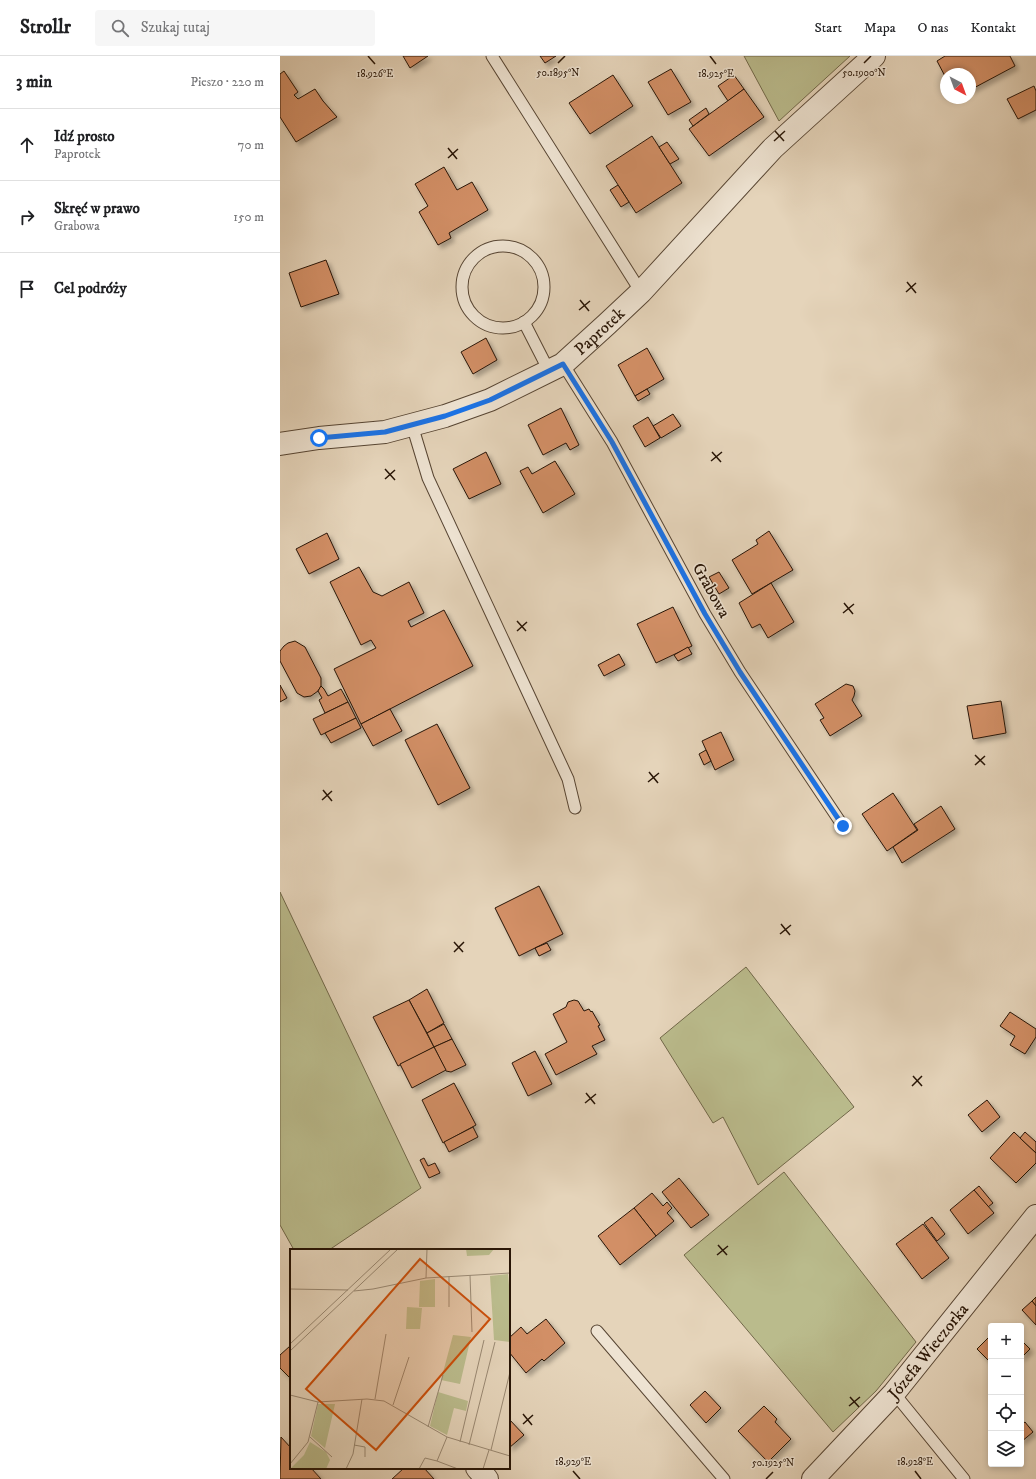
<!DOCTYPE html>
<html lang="pl">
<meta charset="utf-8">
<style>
body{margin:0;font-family:"IM FELL DW Pica",serif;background:#f6f6f6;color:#202124}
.controls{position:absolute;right:12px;bottom:12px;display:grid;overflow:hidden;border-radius:4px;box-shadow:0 2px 6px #0003}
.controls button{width:36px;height:36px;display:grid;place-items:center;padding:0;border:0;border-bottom:1px solid #e0e0e0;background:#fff;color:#202124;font:20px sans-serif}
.compass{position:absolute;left:660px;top:12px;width:36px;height:36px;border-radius:50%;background:#fff;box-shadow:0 2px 6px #0003;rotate:139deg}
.stop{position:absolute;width:12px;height:12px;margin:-9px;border:3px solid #1a73e8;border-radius:50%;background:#fff}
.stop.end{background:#1a73e8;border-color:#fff;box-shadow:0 1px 4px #0008}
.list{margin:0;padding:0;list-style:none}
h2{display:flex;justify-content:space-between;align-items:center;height:52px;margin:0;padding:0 16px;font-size:17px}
h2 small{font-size:13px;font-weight:400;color:#757577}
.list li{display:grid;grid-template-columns:26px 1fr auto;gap:12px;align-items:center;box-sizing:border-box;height:72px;padding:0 16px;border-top:1px solid #e0e0e0}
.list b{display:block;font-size:15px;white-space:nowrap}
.list p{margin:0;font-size:13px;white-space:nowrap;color:#757577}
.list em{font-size:13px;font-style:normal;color:#757577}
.icon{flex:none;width:22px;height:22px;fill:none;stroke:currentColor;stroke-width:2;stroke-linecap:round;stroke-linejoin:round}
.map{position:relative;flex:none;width:756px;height:1423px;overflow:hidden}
header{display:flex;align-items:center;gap:24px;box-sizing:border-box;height:56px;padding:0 20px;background:#fff;border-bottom:1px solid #e0e0e0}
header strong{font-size:19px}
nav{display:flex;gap:22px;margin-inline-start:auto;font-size:14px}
.search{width:280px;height:36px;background:#f6f6f6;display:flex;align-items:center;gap:10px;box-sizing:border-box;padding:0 14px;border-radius:4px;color:#757577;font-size:15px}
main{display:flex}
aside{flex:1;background:#fff}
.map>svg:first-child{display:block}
</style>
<header>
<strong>Strollr</strong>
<div class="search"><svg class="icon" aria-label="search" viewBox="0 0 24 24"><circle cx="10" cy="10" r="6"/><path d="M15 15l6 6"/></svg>Szukaj tutaj</div>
<nav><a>Start</a><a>Mapa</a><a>O nas</a><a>Kontakt</a></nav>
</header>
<main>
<aside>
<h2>3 min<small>Pieszo · 220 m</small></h2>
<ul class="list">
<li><svg class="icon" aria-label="ahead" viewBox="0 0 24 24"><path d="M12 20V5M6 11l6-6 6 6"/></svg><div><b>Idź prosto</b><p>Paprotek</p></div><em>70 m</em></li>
<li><svg class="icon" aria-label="right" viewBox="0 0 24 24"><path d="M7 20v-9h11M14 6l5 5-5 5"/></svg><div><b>Skręć w prawo</b><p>Grabowa</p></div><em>150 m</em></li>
<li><svg class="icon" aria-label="arrive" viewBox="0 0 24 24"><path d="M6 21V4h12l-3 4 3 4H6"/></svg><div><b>Cel podróży</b></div></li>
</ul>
</aside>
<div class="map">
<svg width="756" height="1423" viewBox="0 0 756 1423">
<defs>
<filter id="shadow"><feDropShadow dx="3.5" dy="3.5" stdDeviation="2" flood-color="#0004"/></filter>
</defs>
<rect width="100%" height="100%" fill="#e5d4ba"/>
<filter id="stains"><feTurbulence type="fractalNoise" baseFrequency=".005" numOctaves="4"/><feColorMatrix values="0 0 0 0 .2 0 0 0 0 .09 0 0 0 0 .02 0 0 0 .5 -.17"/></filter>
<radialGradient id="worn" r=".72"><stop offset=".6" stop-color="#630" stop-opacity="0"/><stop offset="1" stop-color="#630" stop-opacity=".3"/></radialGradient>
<g fill="#babb8c" stroke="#716849">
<path d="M464 0H570L499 65Z"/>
<path d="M0 836 141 1132 49 1194H14L0 1169Z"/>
<path d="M466 911 574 1051 478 1129 443 1061 433 1067 380 982Z"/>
<path d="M504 1116 636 1286 596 1335 553 1376 404 1199Z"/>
</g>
<g fill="#d28f66" stroke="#281506" filter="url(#shadow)">
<path d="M123 0H148L130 12Z"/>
<path d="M260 0H276L265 7Z"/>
<path d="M665 0H730L735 10 690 34V18H666V22L657 5Z"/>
<path d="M391 13 411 46 388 59 368 26Z"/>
<path d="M4 15 18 36 14 39 18 43 35 33 43 45 57 61 16 86 0 61V18Z"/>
<path d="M333 19 353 50 310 78 289 47Z"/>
<path d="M454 19 464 33 448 45 438 30Z"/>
<path d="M754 30 756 35V54L738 63 727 43Z"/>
<path d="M464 33 484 61 429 100 409 73Z"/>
<path d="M426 52 429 58 413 70 409 64Z"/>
<path d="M372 80 402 127 356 157 326 110Z"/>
<path d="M387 86 399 103 390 108 379 91Z"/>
<path d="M164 111 177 134 192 126 208 154 169 177 171 182 158 189 139 156 148 150 135 128Z"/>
<path d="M338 129 349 146 341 151 330 134Z"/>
<path d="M46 204 59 238 21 251 9 217Z"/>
<path d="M206 282 217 304 193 318 181 296Z"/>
<path d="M367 292 384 323 355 340 338 309Z"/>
<path d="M367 333 370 338 358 345 355 340Z"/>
<path d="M281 352 299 389 290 394 286 387 263 399 248 369Z"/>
<path d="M393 358 401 370 381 382 373 370Z"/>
<path d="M368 361 380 382 365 391 353 370Z"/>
<path d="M206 396 221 428 189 443 173 413Z"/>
<path d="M275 405 295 438 263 457 240 415 248 411 252 418Z"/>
<path d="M489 475 513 514 472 538 452 504 478 488 476 484Z"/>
<path d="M47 477 59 503 29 518 16 493Z"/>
<path d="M79 511 93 536 102 540 129 526 144 557 128 565 131 571 164 554 193 610 81 668 54 613 96 592 91 584 81 589 50 526Z"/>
<path d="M439 516 449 532 439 538 429 521Z"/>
<path d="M491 527 514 566 488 582 480 568 472 572 459 547Z"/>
<path d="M393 551 412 590 376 607 357 568Z"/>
<path d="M15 585 25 591 41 622V630L38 635 31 640 24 641 17 637 0 605V595L4 590 8 587Z"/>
<path d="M408 591 412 598 398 605 394 599Z"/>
<path d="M339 598 345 609 324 620 318 609Z"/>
<path d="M566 628 573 630 575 635 574 640 572 644 582 660 550 680 540 664 544 662 535 648Z"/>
<path d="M0 629 7 642 0 646Z"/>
<path d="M41 630 44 633 48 640 61 633 68 646 45 657 39 644 42 642 38 635Z"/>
<path d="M721 645 726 677 693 683 687 650Z"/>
<path d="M68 646 76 662 41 679 33 663Z"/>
<path d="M110 653 122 675 93 690 81 668Z"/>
<path d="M76 662 81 672 51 687 45 677Z"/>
<path d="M157 668 190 732 158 749 125 684Z"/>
<path d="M441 676 454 704 435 714 422 685Z"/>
<path d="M426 694 431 705 424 709 419 698Z"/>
<path d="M613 737 637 774 607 795 582 758Z"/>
<path d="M661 750 675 773 622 807 613 791 638 774 634 768Z"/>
<path d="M259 830 283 878 239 900 215 852Z"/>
<path d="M267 887 271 894 259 900 255 892Z"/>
<path d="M147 933 164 967 147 977 129 944Z"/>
<path d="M129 944 154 991 118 1010 93 961Z"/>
<path d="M294 944 298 945 304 955 309 953 311 956 312 955 320 969 318 970 325 984 312 990 317 998 276 1019 265 998 287 986 273 958 286 951 288 946Z"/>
<path d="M730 956 756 973V981L745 998 730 989 735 980 720 970Z"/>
<path d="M164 968 172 983 154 991 147 977Z"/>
<path d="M172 983 186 1009 171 1016 166 1015 154 991Z"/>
<path d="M154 991 166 1014 132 1032 120 1008Z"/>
<path d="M255 995 272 1028 248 1040 232 1007Z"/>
<path d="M174 1027 196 1069 163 1087 142 1044Z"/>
<path d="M707 1044 720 1061 702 1076 688 1059Z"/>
<path d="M193 1071 198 1081 169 1096 164 1086Z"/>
<path d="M734 1076 756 1097V1107L736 1127 710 1102Z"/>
<path d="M745 1076 756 1086V1097L740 1082Z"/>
<path d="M144 1102 148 1110 155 1107 160 1117 149 1122 140 1104Z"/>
<path d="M399 1122 429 1159 411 1172 382 1136Z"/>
<path d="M699 1130 713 1147 708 1151 694 1134Z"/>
<path d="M694 1134 714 1157 688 1178 670 1154Z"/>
<path d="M372 1137 383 1150 387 1146 392 1152 387 1157 394 1165 376 1180 354 1152Z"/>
<path d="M354 1152 376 1180 340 1209 318 1180Z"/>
<path d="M652 1161 665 1178 657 1185 644 1167Z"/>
<path d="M643 1168 669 1202 642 1223 616 1188Z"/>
<path d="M756 1241V1250L752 1245Z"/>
<path d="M752 1245 756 1250V1269L742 1254Z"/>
<path d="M266 1263 285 1287 264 1305 262 1303 246 1317 229 1296V1282L241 1271 247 1278Z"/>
<path d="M711 1279V1307L697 1293Z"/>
<path d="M741 1284 750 1293 741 1302Z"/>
<path d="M10 1290 11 1291V1323L0 1312V1299Z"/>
<path d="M425 1335 441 1352 426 1367 410 1349Z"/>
<path d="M484 1350 497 1363 495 1366 511 1383 488 1406 458 1375Z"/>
<path d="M229 1363 244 1379 229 1392Z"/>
<path d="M745 1366 753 1376 741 1386V1369Z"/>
<path d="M1 1381 11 1392V1412H31L41 1423H0Z"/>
<path d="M124 1412H144L154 1423H112Z"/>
</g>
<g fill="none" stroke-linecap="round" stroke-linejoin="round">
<g stroke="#574533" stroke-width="13">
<g id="lane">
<path d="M212 0 361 236"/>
<circle cx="223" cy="231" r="41"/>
<path d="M244 266 269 315"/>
<path d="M283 308 332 386 425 558 460 616 563 770"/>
<path d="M132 369 148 422 288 723 295 752"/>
<path d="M317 1275 444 1423"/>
<path d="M614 1337 684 1423"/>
</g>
</g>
<g stroke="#574533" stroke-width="24">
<g id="street">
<path id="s1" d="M0 388 39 382 105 376 165 360 210 344 283 308 327 268 361 236 493 92 594 0"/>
<path d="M197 1412 207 1423"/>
<path id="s2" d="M533 1423 614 1337 756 1160"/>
</g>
</g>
<use href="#lane" stroke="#eee3d2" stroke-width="11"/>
<use href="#street" stroke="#eee3d2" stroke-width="22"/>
</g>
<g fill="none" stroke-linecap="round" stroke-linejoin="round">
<path stroke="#1a73e8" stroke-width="5" d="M39 382 105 376 165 360 210 344 283 308 332 386 425 558 460 616 563 770"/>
</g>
<path fill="none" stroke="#281506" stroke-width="1.5" d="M88 0 95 8M430 0 436 8M278 7 285 0M584 7 591 0M495 75 504 85M494 85 505 75M168 92 177 103M168 102 178 93M627 226 636 237M626 236 636 227M300 244 309 255M299 254 310 245M432 396 441 406M431 405 442 396M105 413 115 424M105 423 115 414M564 547 573 558M563 557 574 548M237 565 246 575M237 575 247 566M695 699 705 709M695 709 705 700M369 716 378 727M368 726 379 717M43 734 52 745M42 744 52 735M501 868 510 879M500 878 511 869M174 886 183 896M174 896 184 886M633 1020 642 1030M632 1030 642 1020M306 1037 315 1048M305 1047 316 1038M438 1189 447 1199M437 1199 448 1190M570 1341 579 1351M569 1350 580 1341M243 1358 252 1369M243 1368 253 1359M293 1415 300 1423M635 1415 641 1423M486 1423 493 1416"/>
<g text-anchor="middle" stroke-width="3" stroke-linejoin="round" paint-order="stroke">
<g font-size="17" fill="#281506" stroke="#eee3d2">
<text dy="6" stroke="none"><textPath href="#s1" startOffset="346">Paprotek</textPath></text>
<text transform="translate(432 534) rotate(61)" y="6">Grabowa</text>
<text dy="6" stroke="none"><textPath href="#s2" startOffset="172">Józefa Wieczorka</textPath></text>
</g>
</g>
<g transform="translate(10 1193)">
<rect width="220" height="220" fill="#e5d4ba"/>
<path d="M158 0H204L199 6 177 7 176 0ZM218 25 220 47V93L204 91 200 27ZM145 30V58H129L130 32ZM117 58 132 59 130 80H116ZM163 86 181 88 170 135 151 131ZM148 143 178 152 176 162 164 159 157 186 140 177ZM28 155H45L35 199 21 187ZM20 193 36 203 40 211 36 220H0L14 206Z" fill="#babb8c"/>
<path fill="none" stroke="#998872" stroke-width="1" d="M180 26 182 83M136 29 137 0M0 40 58 41M64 42 83 40 136 29 220 24M159 58V27M0 95 101 0M0 102 108 0M0 146 28 153 77 150 94 152 157 188 220 207M85 150 96 85M103 156 119 108M138 178 153 126M20 188 42 208M170 193 194 91M64 196 75 198V208M179 196 205 93M201 201 220 123M147 212 168 220M0 215 18 193 28 153M56 220 63 205 72 150M129 220 135 209 147 212 157 188M193 220 199 201"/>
<path fill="#cb4f0b" fill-opacity="0.15" stroke="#cb4f0b" stroke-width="2" d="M130 10 200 70 86 201 16 140Z"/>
<rect width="220" height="220" fill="none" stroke="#281506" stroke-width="2"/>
</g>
<g font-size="10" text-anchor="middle" fill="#281506" stroke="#eee3d2" stroke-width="3" stroke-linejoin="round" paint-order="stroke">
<text x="278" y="20">50.1895°N</text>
<text x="584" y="20">50.1900°N</text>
<text x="95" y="21">18.926°E</text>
<text x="436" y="21">18.925°E</text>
<text x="293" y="1409">18.929°E</text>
<text x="635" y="1409">18.928°E</text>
<text x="493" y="1410">50.1925°N</text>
</g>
<rect width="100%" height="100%" filter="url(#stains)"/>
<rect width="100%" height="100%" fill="url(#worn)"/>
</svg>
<div class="controls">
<button>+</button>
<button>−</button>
<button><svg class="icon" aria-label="locate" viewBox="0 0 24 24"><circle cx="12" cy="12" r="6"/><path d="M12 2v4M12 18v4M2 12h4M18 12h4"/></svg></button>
<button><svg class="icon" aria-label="layers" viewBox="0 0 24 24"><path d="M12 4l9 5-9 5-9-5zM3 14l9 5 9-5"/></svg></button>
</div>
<svg class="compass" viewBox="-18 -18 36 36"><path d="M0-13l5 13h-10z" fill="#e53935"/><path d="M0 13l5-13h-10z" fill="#757577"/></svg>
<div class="stop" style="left:39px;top:382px"></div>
<div class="stop end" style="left:563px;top:770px"></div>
</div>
</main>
